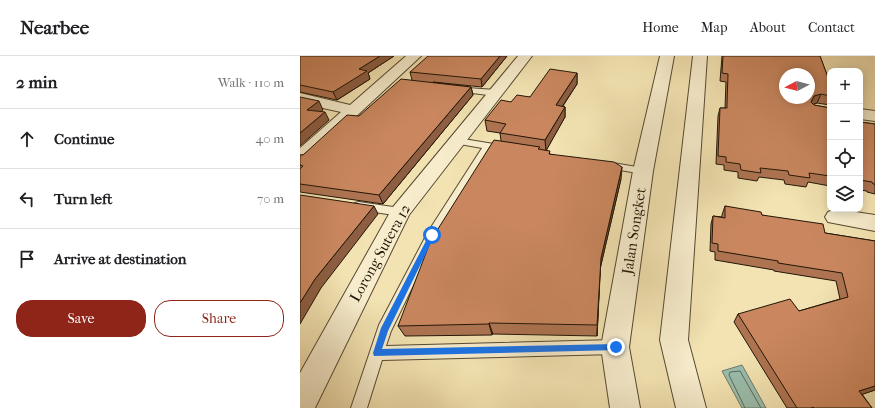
<!DOCTYPE html>
<meta charset="utf-8">
<style>
body{margin:0;font-family:"IM FELL French Canon",serif;background:#f2f2f2;color:#202124}
.controls{position:absolute;right:12px;top:12px;display:grid;overflow:hidden;border-radius:8px;box-shadow:0 2px 10px #0003}
.controls button{width:36px;height:36px;display:grid;place-items:center;padding:0;border:0;border-bottom:1px solid #e0e0e0;background:#fff;color:#202124;font:20px sans-serif}
.compass{position:absolute;left:479px;top:12px;width:36px;height:36px;border-radius:50%;background:#fff;box-shadow:0 2px 10px #0003;rotate:263deg}
.stop{position:absolute;width:12px;height:12px;margin:-9px;border:3px solid #1a73e8;border-radius:50%;background:#fff}
.stop.end{background:#1a73e8;border-color:#fff;box-shadow:0 1px 4px #0008}
.list{margin:0;padding:0;list-style:none}
h2{display:flex;justify-content:space-between;align-items:center;height:52px;margin:0;padding:0 16px;font-size:17px}
h2 small{font-size:13px;font-weight:400;color:#757577}
.list li{display:grid;grid-template-columns:26px 1fr auto;gap:12px;align-items:center;box-sizing:border-box;height:60px;padding:0 16px;border-top:1px solid #e0e0e0}
.list b{display:block;font-size:15px;white-space:nowrap}
.list em{font-size:13px;font-style:normal;color:#757577}
.actions{display:flex;gap:8px;padding:12px 16px}
.actions a{flex:1;padding:9px 0;border:1px solid #8f2418;border-radius:16px;text-align:center;font-size:14px;color:#8f2418}
.actions .main{background:#8f2418;color:#fff}
.icon{flex:none;width:22px;height:22px;fill:none;stroke:currentColor;stroke-width:2;stroke-linecap:round;stroke-linejoin:round}
.map{position:relative;flex:none;width:575px;height:352px;overflow:hidden}
header{display:flex;align-items:center;gap:24px;box-sizing:border-box;height:56px;padding:0 20px;background:#fff;border-bottom:1px solid #e0e0e0}
header strong{font-size:19px}
nav{display:flex;gap:22px;margin-inline-start:auto;font-size:14px}
main{display:flex}
aside{flex:1;background:#fff}
.map>svg:first-child{display:block}
</style>
<header>
<strong>Nearbee</strong>
<nav><a>Home</a><a>Map</a><a>About</a><a>Contact</a></nav>
</header>
<main>
<aside>
<h2>2 min<small>Walk · 110 m</small></h2>
<ul class="list">
<li><svg class="icon" aria-label="ahead" viewBox="0 0 24 24"><path d="M12 20V5M6 11l6-6 6 6"/></svg><div><b>Continue</b></div><em>40 m</em></li>
<li><svg class="icon" aria-label="left" viewBox="0 0 24 24"><path d="M17 20v-9H6M10 6l-5 5 5 5"/></svg><div><b>Turn left</b></div><em>70 m</em></li>
<li><svg class="icon" aria-label="arrive" viewBox="0 0 24 24"><path d="M6 21V4h12l-3 4 3 4H6"/></svg><div><b>Arrive at destination</b></div></li>
</ul>
<div class="actions"><a class="main">Save</a><a>Share</a></div>
</aside>
<div class="map">
<svg width="575" height="352" viewBox="0 0 575 352">
<rect width="100%" height="100%" fill="#f3e3b2"/>
<filter id="stains"><feTurbulence type="fractalNoise" baseFrequency=".005" numOctaves="4"/><feColorMatrix values="0 0 0 0 .2 0 0 0 0 .09 0 0 0 0 .02 0 0 0 .5 -.17"/></filter>
<radialGradient id="worn" r=".72"><stop offset=".6" stop-color="#630" stop-opacity="0"/><stop offset="1" stop-color="#630" stop-opacity=".3"/></radialGradient>
<path fill="#9bbeae" stroke="#6b7b6b" d="M442 309 466 352H442L422 315Z"/>
<g fill="none" stroke-linecap="round" stroke-linejoin="round">
<path stroke="#5e6a5a" stroke-width="1" d="M445 352 429 319 430 316 440 315 461 352"/>
<g stroke="#564932" stroke-width="2">
<g id="service">
<path d="M153 31 196 34 200 37 196 40 156 35H153Z"/>
<path d="M157 82 194 88 199 91 197 93H191L137 180 91 275 86 290 315 284 320 286 323 291 320 296 315 298 82 304 67 352H51L79 269 128 176 182 92 154 87 152 85Z"/>
<path d="M307 106 343 112 348 115 343 118 303 111 302 109 303 107Z"/>
<path d="M59 146 100 152 106 156 100 160 55 153 53 150 55 147Z"/>
</g>
</g>
<g stroke="#564932" stroke-width="2">
<g id="minor">
<path d="M106 0H121L7 106 0 108V92L41 56 0 47V37L50 49Z"/>
<path d="M218 0H232L109 159 15 352H0V317L93 151Z"/>
<path d="M360 0H374L353 115 329 291 340 352H310L301 291 333 115Z"/>
<path d="M393 0H407L388 284 406 352H376L360 284Z"/>
<path d="M560 53 575 55V65L560 63Z"/>
<path d="M536 153 575 159V175L528 166 525 161 528 156Z"/>
</g>
</g>
<use href="#service" fill="#f7edcd" fill-rule="evenodd"/>
<use href="#minor" fill="#f7edcd" fill-rule="evenodd"/>
</g>
<g fill="#ae7452" stroke="#221607">
<path d="M0 0H94L68 17 70 23 37 44 0 36Z"/>
<path d="M207 0 182 31 133 26 171 31 173 39 83 148 0 136V99H3L112 24 110 16Z"/>
<path d="M422 0H520L530 27V49L517 47 513 48 514 49 530 52V130L508 126 506 131 485 128 484 124 459 121 457 125 438 122V116L424 114V109L416 108 418 60 420 52H425L426 26 420 25Z"/>
<path d="M277 17V28L263 50 265 51V61L246 94 250 98 321 123 300 213 297 280 193 278 192 279 105 280 98 270 201 85 200 77 187 75 185 64 211 46 230 41Z"/>
<path d="M560 66 575 68V138L567 136V135L560 134Z"/>
<path d="M425 150 462 159 525 177 575 185V334L562 338 572 352H487L434 266 438 258 499 255 540 243 536 225 474 215V214L415 204V196L410 195 411 168 413 160 422 161V159Z"/>
</g>
<g fill="#8d5e42" stroke="#221607">
<path d="M80 0H94L68 17 70 23 37 44 33 36 59 13Z"/>
<path d="M200 0H207L182 31 181 23Z"/>
<path d="M277 17V28L256 60V49Z"/>
<path d="M171 31 173 39 83 148 79 139Z"/>
<path d="M521 38 517 47 511 49V46L514 40Z"/>
<path d="M19 45 23 54 11 62 7 54Z"/>
<path d="M265 51V61L246 95 245 84Z"/>
<path d="M25 56 29 64 0 90V77Z"/>
<path d="M322 111 321 123 300 213 297 280 301 202Z"/>
<path d="M74 150 78 158 21 232 0 268V247L15 223Z"/>
<path d="M189 267 193 278 192 279 189 268Z"/>
<path d="M575 330V334L552 342 559 335Z"/>
</g>
<g fill="#ca875f" stroke="#221607" fill-rule="evenodd">
<path d="M0 0H80L59 13 67 15 33 36 0 29Z"/>
<path d="M128 0H200L181 23 110 16Z"/>
<path d="M423 0H520L530 27V40L521 38 514 40 511 46 514 49 530 52V120L509 117 510 122 489 119 488 115 460 112 461 117 441 114 440 108 426 106V101L418 100 420 52H427V48L428 18 422 17ZM485 18H509V42H485Z"/>
<path d="M250 13 277 17 256 49 265 51 245 84 200 77 206 68 185 64 201 44 211 46 217 39 230 41Z"/>
<path d="M101 23 171 31 79 139 0 128V113L3 110 0 109V99H3L47 59 59 60Z"/>
<path d="M0 41 19 45 7 54 25 56 0 77Z"/>
<path d="M560 66 575 68V128H573L572 126 560 124Z"/>
<path d="M194 84 240 91 238 93 250 95 249 98 314 106 322 111 301 202 297 269 189 267V268L98 270 131 184Z"/>
<path d="M0 139 74 150 15 223 0 247Z"/>
<path d="M425 150 461 156 462 159 523 168 525 177 575 185V330L559 335 572 352H514L513 351 511 352H497L438 258 490 243 499 255 548 241 542 217 478 207V205L418 195V188L412 187 413 160 425 162Z"/>
</g>
<path fill="#1a73e8" d="M132 176 135 179 88 275 82 293 316 288 320 291 318 294 74 300 73 297 81 272 129 179Z"/>
<g text-anchor="middle" stroke-width="3" stroke-linejoin="round" paint-order="stroke">
<g font-size="15" fill="#221607" stroke="#f7edcd">
<text transform="translate(334 175) rotate(-81)" y="5">Jalan Songket</text>
<text transform="translate(80 197) rotate(-61)" y="5">Lorong Sutera 12</text>
</g>
</g>
<rect width="100%" height="100%" filter="url(#stains)"/>
<rect width="100%" height="100%" fill="url(#worn)"/>
</svg>
<div class="controls">
<button>+</button>
<button>−</button>
<button><svg class="icon" aria-label="locate" viewBox="0 0 24 24"><circle cx="12" cy="12" r="6"/><path d="M12 2v4M12 18v4M2 12h4M18 12h4"/></svg></button>
<button><svg class="icon" aria-label="layers" viewBox="0 0 24 24"><path d="M12 4l9 5-9 5-9-5zM3 14l9 5 9-5"/></svg></button>
</div>
<svg class="compass" viewBox="-18 -18 36 36"><path d="M0-13l5 13h-10z" fill="#e53935"/><path d="M0 13l5-13h-10z" fill="#757577"/></svg>
<div class="stop" style="left:132px;top:179px"></div>
<div class="stop end" style="left:316px;top:291px"></div>
</div>
</main>
